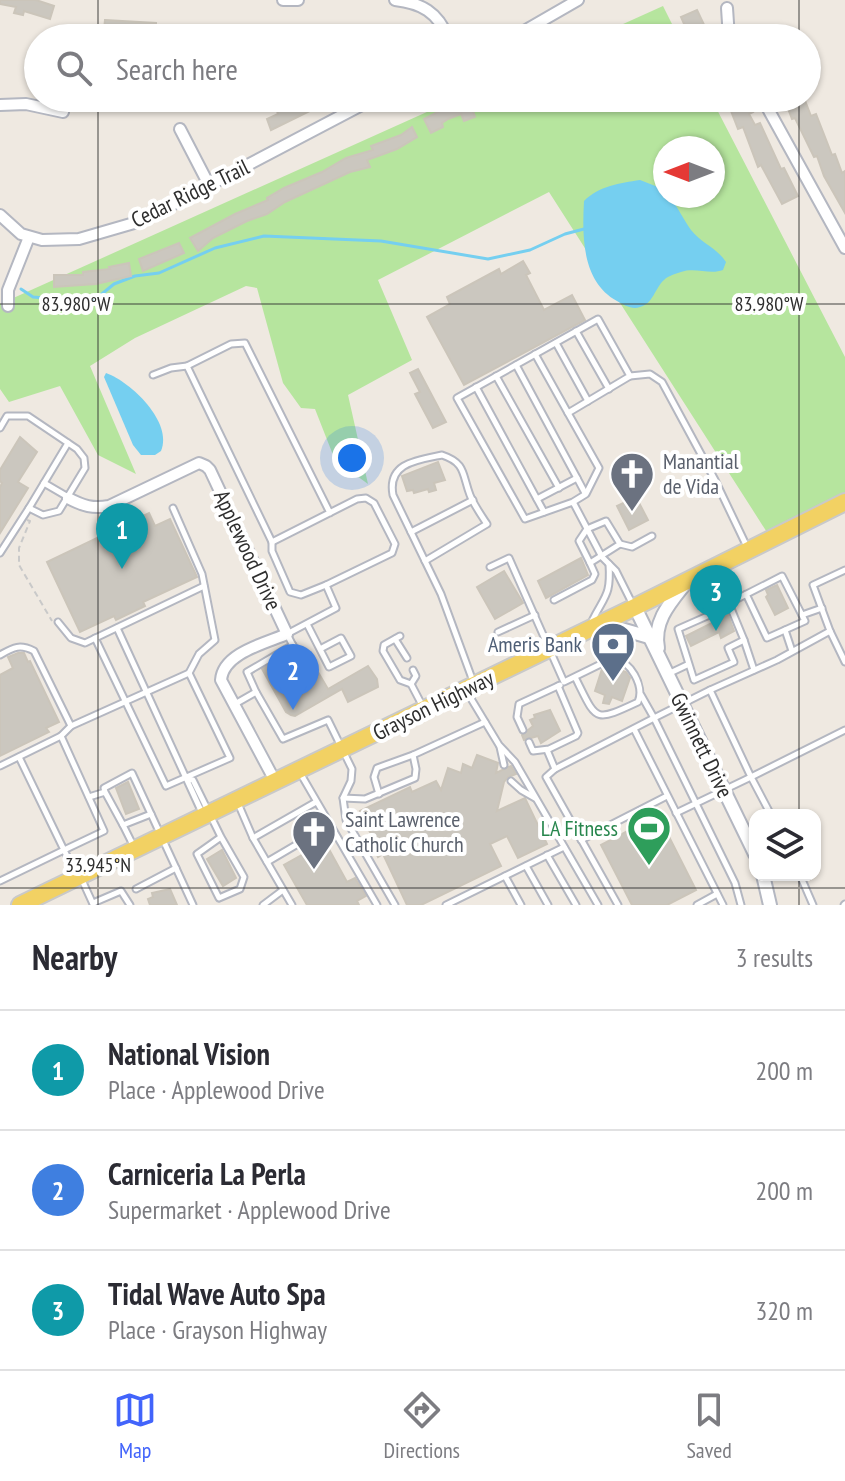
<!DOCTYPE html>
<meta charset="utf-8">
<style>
body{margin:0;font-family:"PT Sans Narrow",sans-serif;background:#f7f7f7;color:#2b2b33}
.controls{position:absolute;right:24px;bottom:24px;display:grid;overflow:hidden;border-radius:16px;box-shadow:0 2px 6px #0004}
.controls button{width:72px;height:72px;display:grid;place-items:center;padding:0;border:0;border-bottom:2px solid #e1e1e2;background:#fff;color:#2b2b33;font:40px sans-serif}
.compass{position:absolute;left:653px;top:136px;width:72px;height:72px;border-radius:50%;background:#fff;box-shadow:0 2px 6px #0004;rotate:270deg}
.you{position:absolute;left:352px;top:458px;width:28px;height:28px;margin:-20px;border:6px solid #fff;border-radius:50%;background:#1a73e8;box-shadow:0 0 0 12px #1a73e833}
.badge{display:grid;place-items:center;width:52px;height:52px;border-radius:50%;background:#4264fb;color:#fff;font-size:26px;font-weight:700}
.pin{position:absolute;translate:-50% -66px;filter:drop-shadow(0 2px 4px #0008)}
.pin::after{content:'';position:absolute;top:42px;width:28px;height:24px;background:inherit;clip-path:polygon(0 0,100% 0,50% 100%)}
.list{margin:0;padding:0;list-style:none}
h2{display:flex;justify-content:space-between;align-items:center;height:104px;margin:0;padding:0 32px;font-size:34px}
h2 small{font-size:26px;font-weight:400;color:#7c7c81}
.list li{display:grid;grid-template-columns:52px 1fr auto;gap:24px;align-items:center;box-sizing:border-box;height:120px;padding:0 32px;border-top:2px solid #e1e1e2}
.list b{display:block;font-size:30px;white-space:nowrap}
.list p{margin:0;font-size:26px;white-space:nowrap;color:#7c7c81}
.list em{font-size:26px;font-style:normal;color:#7c7c81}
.icon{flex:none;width:44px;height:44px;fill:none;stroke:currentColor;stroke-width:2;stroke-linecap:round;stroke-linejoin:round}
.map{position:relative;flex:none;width:845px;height:905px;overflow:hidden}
.search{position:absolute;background:#fff;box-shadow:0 2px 6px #0004;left:24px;right:24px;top:24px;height:88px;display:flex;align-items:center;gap:20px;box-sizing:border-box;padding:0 28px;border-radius:44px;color:#7c7c81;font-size:30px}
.sheet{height:464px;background:#fff}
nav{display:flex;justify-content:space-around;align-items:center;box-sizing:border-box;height:112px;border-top:2px solid #e1e1e2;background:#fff;font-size:22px;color:#7c7c81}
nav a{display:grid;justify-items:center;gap:4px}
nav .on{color:#4264fb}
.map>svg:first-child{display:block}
</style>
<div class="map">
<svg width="845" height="905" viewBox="0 0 845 905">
<rect width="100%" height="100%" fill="#efe9e1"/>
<g fill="#b6e59e" fill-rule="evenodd">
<path d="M663 6 679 38H592Z"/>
<path d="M458 98H711L845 357V503L770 537 549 192 378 280 412 360 348 395 368 484 335 460 315 409 301 408 283 383 257 288 246 286 135 338 90 366 136 474 98 455 60 386 9 402 0 389V304ZM665 148H713V196H665Z"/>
</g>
<g fill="#75cff0">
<path d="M640 180 663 189 665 196H669C678 207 683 219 691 230 701 243 717 248 726 262L723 270C710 275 695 267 681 272 675 274 668 276 664 280 655 288 653 304 640 307 632 310 624 305 617 301 582 282 582 237 584 201 599 186 620 183 640 180Z"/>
<path d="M106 373C131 382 173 422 161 451L155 455H141L133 445 104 377Z"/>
</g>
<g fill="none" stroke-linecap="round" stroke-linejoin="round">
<path stroke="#75cff0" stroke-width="3" d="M21 289 33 297 92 302 114 284 135 276 159 273 215 248 264 236 381 241 488 259 530 250 565 234 584 229"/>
</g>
<g fill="#cbc7bf" stroke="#cbc5ba" stroke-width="2">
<path d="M0 0H36L54 6 50 19 24 11 23 15 14 13 16 7 0 4Z"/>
<path d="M697 10 706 29 712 38H693L690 32 688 33 681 17Z"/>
<path d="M105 20 156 23V34L123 33V37L112 36V31L104 30Z"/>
<path d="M252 26 362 29V38H252Z"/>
<path d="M310 98H336L271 130 267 119 278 114 277 111Z"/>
<path d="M465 98H494L472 108 475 117 464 121 461 114 448 119 442 123 443 127 431 133 424 119Z"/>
<path d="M726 98H745L753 112 749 114 755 125 760 123 781 169 784 168 798 196 782 204 761 165 758 167 743 127 738 129Z"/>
<path d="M784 98H804L811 116 816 114 832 155 835 154 842 173 845 171V213L824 176 817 156 814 157 795 118 792 119Z"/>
<path d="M412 127 417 137 397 149 367 160 370 167 350 172 285 202 267 214 247 221 213 238 198 251 190 238 235 214 268 200 267 198 284 188 322 172 346 158 373 150 371 146 401 135Z"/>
<path d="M179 243 184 253 143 271 139 259Z"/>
<path d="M523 261 530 273 526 275 544 310 572 295 585 320 464 385 427 317 450 304 447 297 499 269 501 274Z"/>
<path d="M129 263 131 276 96 284 54 287V275H83V272L110 269 109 267Z"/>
<path d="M418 369 446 422 433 428 415 394 420 392 410 373Z"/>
<path d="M20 437 37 452 18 482 28 488 0 533V487L2 483 0 481V470Z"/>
<path d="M438 462 445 480 434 483 436 490 429 492 428 489 414 493 413 490 407 491 402 476Z"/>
<path d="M636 497 648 520 629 530 617 506Z"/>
<path d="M149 513 155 526 170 519 197 577 143 602 145 606 116 620 114 616 80 632 47 562Z"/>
<path d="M581 558 588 575 546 598 538 581Z"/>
<path d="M504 571 523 603 495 619 477 587Z"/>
<path d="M777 585 788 608 775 615 766 597 768 595 766 590Z"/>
<path d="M728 615 734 631 721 638 719 632 691 646 686 636Z"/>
<path d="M18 653H24L28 662 30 661 59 722 46 728 49 732 0 756V675L13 668 8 657Z"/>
<path d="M287 655 302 681 318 672 328 689 368 666 377 679 378 687 348 702 342 689 295 716 291 715 286 712 262 669Z"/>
<path d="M609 666 626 672 630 678 622 701 612 697 609 704 603 703 605 695 595 691 602 669Z"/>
<path d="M550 710 560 731 541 743 538 736 524 740 522 735 533 726 530 720 535 718 534 715Z"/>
<path d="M477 755 498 763 496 773 511 766 516 774 508 777 504 782 497 811 525 798 547 844 518 858 507 836 490 844 501 866 421 905H407L383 854 378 857 374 849 377 847 360 811 410 787 412 792 436 781 441 790 448 768 461 773 463 764 472 768Z"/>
<path d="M128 782 139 809 126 814 116 788Z"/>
<path d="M658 815 696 890 667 905H632L601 845Z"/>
<path d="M325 842 347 882 355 878 366 896 357 901 359 905H307L284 865Z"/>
<path d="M222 850 236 878 223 886 207 859Z"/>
<path d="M170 889 177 905H150L148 899 153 897 152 893Z"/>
</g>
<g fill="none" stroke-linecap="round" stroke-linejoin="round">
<g stroke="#b4b7c1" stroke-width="9">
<g id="service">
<path d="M576 331 609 389"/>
<path d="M556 343 588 401"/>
<path d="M535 354 568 413"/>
<path d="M516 365 577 478"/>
<path d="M153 375 171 368 187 366"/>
<path d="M496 376 559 488"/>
<path d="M630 376 650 374 662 382 715 480 748 549"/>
<path d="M476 387 544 512"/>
<path d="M0 428 7 416H28L77 449 84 458 85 468 59 511 43 515 29 508 0 553"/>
<path d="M442 455C466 463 462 474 470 495 474 505 481 515 487 524L425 561 393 495C387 463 417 460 442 455Z"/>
<path d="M44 483 68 497"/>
<path d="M537 499 577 478 585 493"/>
<path d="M573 502 586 494 599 468 568 413 630 376 598 319 457 398 525 519 573 502 602 557 616 571 632 603"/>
<path d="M29 508 68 443"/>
<path d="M606 521 620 544 590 563 579 541 587 529Z"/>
<path d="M411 532 473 500"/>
<path d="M272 542V551L290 592 301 595 326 585"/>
<path d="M620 544 632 547 652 536"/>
<path d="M425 561 441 594 474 684"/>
<path d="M490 567 509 558 564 682 613 658C630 660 645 686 638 702 593 723 597 721 575 677"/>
<path d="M714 571 731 602"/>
<path d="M554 600 592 580 595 574 590 563"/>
<path d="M730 606 731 602 782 576 805 621 767 638 746 594"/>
<path d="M802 615 822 608"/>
<path d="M592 621C605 595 611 596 609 564"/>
<path d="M58 622 71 638 85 643 204 586"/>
<path d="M307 624 329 667 351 656 341 638 320 649"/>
<path d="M117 628 203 815"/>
<path d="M785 630 792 651"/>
<path d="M830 631 845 662"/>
<path d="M498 632 535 615"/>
<path d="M400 636 384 645 383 651 400 680 411 684 422 705"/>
<path d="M95 638 166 786 230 758 189 673"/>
<path d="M395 639 407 658"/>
<path d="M744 640 754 670"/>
<path d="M0 655C14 647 20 644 34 651L71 726 61 736"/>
<path d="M306 671 287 634 336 608 326 585 392 553 395 544 374 503 366 498 357 499 272 542 187 366 231 344 245 343 330 513"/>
<path d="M668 674 689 664 694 680 734 662 728 648 744 640 730 606 678 629 689 664"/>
<path d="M411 684 416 676 413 670"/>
<path d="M256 692 247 672 293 645"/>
<path d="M467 692 499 745 515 762 598 905"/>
<path d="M641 695 654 718 710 690"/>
<path d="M235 704 256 692 283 739 328 720 352 769 351 781 343 798 346 820 395 905"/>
<path d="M71 726 189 673 199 654 215 640 202 574 173 508"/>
<path d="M634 729 723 905"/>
<path d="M523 730 517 717 519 704 560 685"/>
<path d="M529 742 533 751 549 749 576 736 578 733 558 686"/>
<path d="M500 747 504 765"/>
<path d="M547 750 555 769"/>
<path d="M0 766 61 736 104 831 64 850 77 876"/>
<path d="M299 771 377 905"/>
<path d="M188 779 193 780 221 837 244 877 240 889 219 898 197 854 221 837"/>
<path d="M511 781 521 790 535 798"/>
<path d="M379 794 374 777 377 768 413 755"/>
<path d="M89 797 105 792 104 788 132 773 151 814 123 825 105 792"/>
<path d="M343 798 365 799 415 778 416 769 413 755 485 722"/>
<path d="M237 801 253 838 292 905"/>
<path d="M676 813 751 777 710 690 777 660 830 631 813 585 845 570"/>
<path d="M151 814 193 905"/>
<path d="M771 815 751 777 845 730"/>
<path d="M123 825 133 845"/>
<path d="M253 838 316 802"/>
<path d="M581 840 667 796"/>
<path d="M547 855 576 905"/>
<path d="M267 862 330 825"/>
<path d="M526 866 548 905"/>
<path d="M800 875 813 905"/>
<path d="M505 876 521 905"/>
<path d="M82 880 93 904"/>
<path d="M0 881 64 850 19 757"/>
<path d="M136 889 176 868"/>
<path d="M93 903 121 891 130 905"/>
<path d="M263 905 283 890"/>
<path d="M446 905 564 847"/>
<path d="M618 905 546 777 555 769 654 718 735 883 741 905"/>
<path d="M697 905 717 894"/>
<path d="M844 905 845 904"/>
</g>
</g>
<g stroke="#b4b7c1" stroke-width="14">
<g id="minor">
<path d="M283 0H298"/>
<path d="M395 0C421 3 438 12 448 38"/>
<path d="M727 8 729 38"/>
<path d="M512 38 578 0"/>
<path d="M762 98 845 248"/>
<path d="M0 105 26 104 63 112"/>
<path d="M180 129 209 185"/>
<path d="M0 215 21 234 42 240 79 239 141 221 375 98"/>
<path d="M8 306V290L29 237"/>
<path d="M68 498C83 506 93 509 109 506L199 463 206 466 210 470 287 634C266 643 223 653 221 680L275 781"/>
</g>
</g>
<g stroke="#b4b7c1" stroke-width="16">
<g id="tertiary">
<path d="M635 607 755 854"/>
<path d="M593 629H621L649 637"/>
<path d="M658 648C653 622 669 604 685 584"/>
<path d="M763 875 770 905"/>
</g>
</g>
<g stroke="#c9c9c9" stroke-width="20">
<path id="primary" d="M20 905 635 607 845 502"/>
</g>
<path stroke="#c9c9c9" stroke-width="2" stroke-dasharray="6 4" stroke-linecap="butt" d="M27 520 30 521 19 548V565L52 621"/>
<use href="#service" stroke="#fff" stroke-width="5"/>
<use href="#minor" stroke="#fff" stroke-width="10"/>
<use href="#tertiary" stroke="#fff" stroke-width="12"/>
<use href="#primary" stroke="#f2d163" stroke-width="16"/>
</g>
<path fill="none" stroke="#2e2e2e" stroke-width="2" stroke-opacity="0.45" d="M98 0V38M799 0V38M98 98V905M799 98V815M0 304H845M799 875V905M0 888H845"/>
<defs>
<g id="church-pin" transform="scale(2.3)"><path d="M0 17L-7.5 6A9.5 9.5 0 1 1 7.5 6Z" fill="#6b7280" stroke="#fff"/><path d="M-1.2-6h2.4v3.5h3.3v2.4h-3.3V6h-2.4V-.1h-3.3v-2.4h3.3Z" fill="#fff"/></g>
<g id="bank-pin" transform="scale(2.3)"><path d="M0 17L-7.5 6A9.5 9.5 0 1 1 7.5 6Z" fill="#5c6f8a" stroke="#fff"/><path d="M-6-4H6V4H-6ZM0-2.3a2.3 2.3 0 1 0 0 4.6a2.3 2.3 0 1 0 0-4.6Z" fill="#fff"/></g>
<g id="stadium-pin" transform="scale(2.3)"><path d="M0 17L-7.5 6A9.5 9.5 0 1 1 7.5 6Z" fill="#2e9e5b" stroke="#fff"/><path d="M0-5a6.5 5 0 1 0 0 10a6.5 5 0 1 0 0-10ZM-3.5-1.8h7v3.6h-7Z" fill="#fff"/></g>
</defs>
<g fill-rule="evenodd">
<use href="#church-pin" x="632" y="474"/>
<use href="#bank-pin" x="613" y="644"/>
<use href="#stadium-pin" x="649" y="828"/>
<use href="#church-pin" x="314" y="832"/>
</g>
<g text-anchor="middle" stroke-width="8" stroke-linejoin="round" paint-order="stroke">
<g font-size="22" fill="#2e2e2e" stroke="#fff">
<text transform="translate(190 193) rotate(-26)" y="8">Cedar Ridge Trail</text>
<text transform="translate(248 550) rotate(65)" y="8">Applewood Drive</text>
<text transform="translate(433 705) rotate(-26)" y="8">Grayson Highway</text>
<text transform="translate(702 745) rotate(64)" y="8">Gwinnett Drive</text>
</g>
<g font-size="22" fill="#5b616d" stroke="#fff" text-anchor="start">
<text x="663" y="469">Manantial<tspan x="663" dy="25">de Vida</tspan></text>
<text x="345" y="827">Saint Lawrence<tspan x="345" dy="25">Catholic Church</tspan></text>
</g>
<g font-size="22" fill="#4e5e75" stroke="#fff" text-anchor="end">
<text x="582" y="652">Ameris Bank</text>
</g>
<g font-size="22" fill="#27864d" stroke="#fff" text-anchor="end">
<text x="618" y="836">LA Fitness</text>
</g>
</g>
<g font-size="20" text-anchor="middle" fill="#2e2e2e" stroke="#fff" stroke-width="8" stroke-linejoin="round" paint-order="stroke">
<text x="769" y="311">83.980°W</text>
<text x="76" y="311">83.980°W</text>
<text x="98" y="872">33.945°N</text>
</g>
</svg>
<div class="controls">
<button><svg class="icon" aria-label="layers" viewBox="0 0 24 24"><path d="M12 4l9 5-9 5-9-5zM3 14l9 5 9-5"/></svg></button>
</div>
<svg class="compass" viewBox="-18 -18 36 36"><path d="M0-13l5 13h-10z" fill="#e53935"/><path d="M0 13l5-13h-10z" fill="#7c7c81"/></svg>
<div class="you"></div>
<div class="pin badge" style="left:122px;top:569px;background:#0f9aa8">1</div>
<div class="pin badge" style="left:293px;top:710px;background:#3f7fe0">2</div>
<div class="pin badge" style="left:716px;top:631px;background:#0f9aa8">3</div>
<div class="search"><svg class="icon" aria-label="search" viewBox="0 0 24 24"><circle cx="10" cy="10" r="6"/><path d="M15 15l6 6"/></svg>Search here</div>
</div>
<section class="sheet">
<h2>Nearby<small>3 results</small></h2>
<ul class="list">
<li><span class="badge" style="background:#0f9aa8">1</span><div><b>National Vision</b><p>Place · Applewood Drive</p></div><em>200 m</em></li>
<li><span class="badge" style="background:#3f7fe0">2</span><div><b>Carniceria La Perla</b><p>Supermarket · Applewood Drive</p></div><em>200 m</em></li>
<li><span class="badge" style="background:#0f9aa8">3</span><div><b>Tidal Wave Auto Spa</b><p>Place · Grayson Highway</p></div><em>320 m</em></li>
</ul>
</section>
<nav>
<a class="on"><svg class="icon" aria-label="map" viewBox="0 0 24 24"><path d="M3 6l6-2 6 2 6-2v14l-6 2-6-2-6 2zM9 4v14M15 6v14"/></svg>Map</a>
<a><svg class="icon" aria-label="directions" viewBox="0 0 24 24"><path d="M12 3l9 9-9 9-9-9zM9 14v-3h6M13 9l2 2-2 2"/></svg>Directions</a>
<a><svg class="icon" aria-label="saved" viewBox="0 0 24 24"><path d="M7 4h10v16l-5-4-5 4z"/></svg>Saved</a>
</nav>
